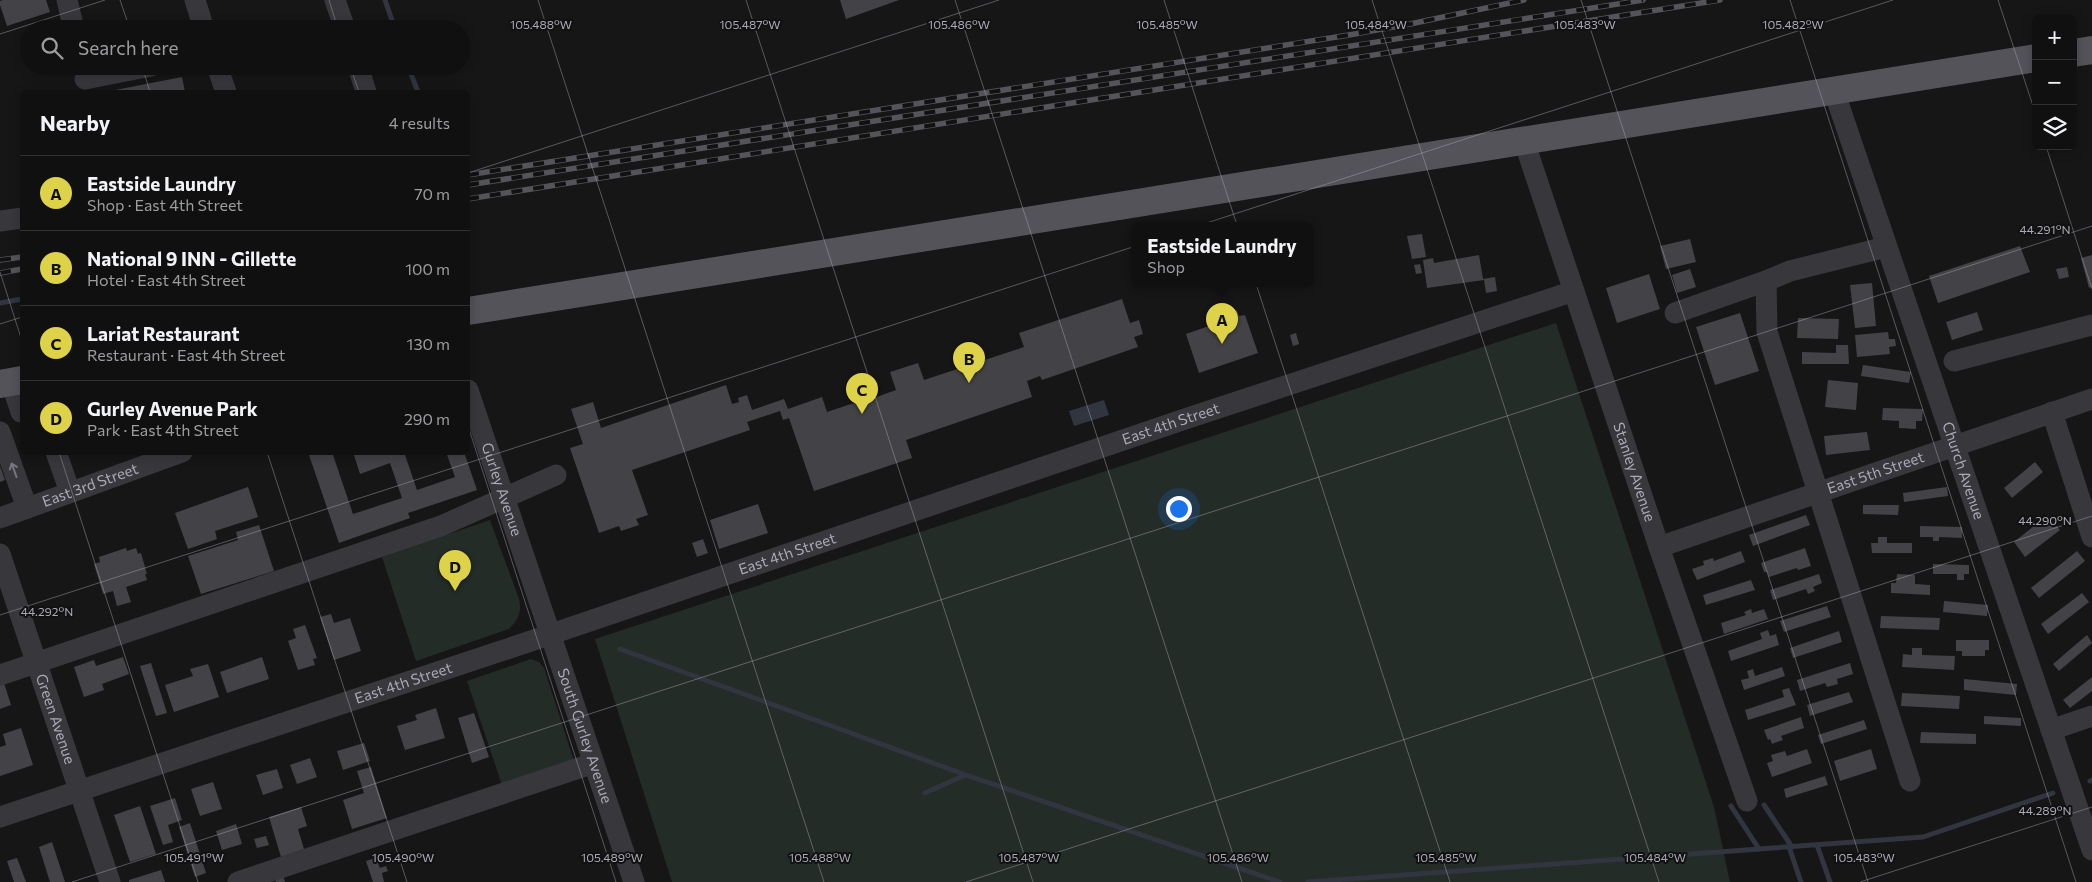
<!DOCTYPE html>
<meta charset="utf-8">
<style>
body{margin:0;font-family:Commissioner,sans-serif;background:#1e1e1f;color:#f1f3f6}
.controls{position:absolute;right:15px;top:15px;display:grid;overflow:hidden;border-radius:8px;box-shadow:0 2px 12px #0003}
.controls button{width:45px;height:45px;display:grid;place-items:center;padding:0;border:0;border-bottom:1px solid #303031;background:#101011;color:#f1f3f6;font:25px sans-serif}
.you{position:absolute;left:1178px;top:508px;width:18px;height:18px;margin:-12px;border:4px solid #fff;border-radius:50%;background:#1a73e8;box-shadow:0 0 0 8px #1a73e833}
.badge{display:grid;place-items:center;width:32px;height:32px;border-radius:50%;background:#ddd248;color:#111;font-size:16px;font-weight:700}
.pin{position:absolute;translate:-50% -41px;filter:drop-shadow(0 1px 2px #0008)}
.pin::after{content:'';position:absolute;top:26px;width:18px;height:15px;background:inherit;clip-path:polygon(0 0,100% 0,50% 100%)}
.popup{position:absolute;left:1131px;top:222px;width:182px;height:65px;box-sizing:border-box;display:grid;place-content:center;border-radius:8px;background:#101011;filter:drop-shadow(0 1px 4px #0005);font-size:16px;white-space:nowrap;color:#9c9d9f}
.popup b{font-size:19px;color:#f1f3f6}
.popup::after{content:'';position:absolute;left:50%;top:100%;margin-left:-10px;border:10px solid transparent;border-top-color:#101011}
.list{margin:0;padding:0;list-style:none}
h2{display:flex;justify-content:space-between;align-items:center;height:65px;margin:0;padding:0 20px;font-size:21px}
h2 small{font-size:16px;font-weight:400;color:#9c9d9f}
.list li{display:grid;grid-template-columns:32px 1fr auto;gap:15px;align-items:center;box-sizing:border-box;height:75px;padding:0 20px;border-top:1px solid #303031}
.list b{display:block;font-size:19px;white-space:nowrap}
.list p{margin:0;font-size:16px;white-space:nowrap;color:#9c9d9f}
.list em{font-size:16px;font-style:normal;color:#9c9d9f}
.icon{flex:none;width:28px;height:28px;fill:none;stroke:currentColor;stroke-width:2;stroke-linecap:round;stroke-linejoin:round}
.map{position:relative;flex:none;width:2092px;height:882px;overflow:hidden}
.search{position:absolute;background:#101011;box-shadow:0 2px 12px #0003;left:20px;top:20px;width:450px;height:55px;display:flex;align-items:center;gap:12px;box-sizing:border-box;padding:0 18px;border-radius:28px;color:#9c9d9f;font-size:19px}
.panel{position:absolute;background:#101011;box-shadow:0 2px 12px #0003;left:20px;top:90px;width:450px;height:365px;border-radius:8px}
.map>svg:first-child{display:block}
</style>
<div class="map">
<svg width="2092" height="882" viewBox="0 0 2092 882">
<rect width="100%" height="100%" fill="#161617"/>
<g fill="#242c27">
<path d="M1556 323 1714 807 1730 882H672L595 639Z"/>
<path d="M490 520 519 599C522 613 518 620 509 629L416 661 382 557Z"/>
<path d="M531 659 539 662 544 668 574 761 502 785 467 681Z"/>
</g>
<path fill="#30353f" d="M1104 400 1109 415 1074 426 1069 411Z"/>
<g fill="none" stroke-linecap="round" stroke-linejoin="round">
<g stroke="#30353f" stroke-width="5">
<path d="M385 0 395 29"/>
<path d="M408 66 418 92"/>
<path d="M0 303 22 299"/>
<path d="M620 649 966 775 1280 882"/>
<path d="M2090 781 2092 780"/>
<path d="M925 793 965 775"/>
<path d="M1764 805 1792 847"/>
<path d="M1731 806 1759 849"/>
<path d="M1817 845 1830 882"/>
<path d="M1789 847 1801 882"/>
<path d="M1308 882 1923 837 2053 793"/>
</g>
</g>
<g fill="#434347">
<path d="M3 0H46L50 12 7 26 0 5V1Z"/>
<path d="M840 0H899L846 19Z"/>
<path d="M182 77 185 92H105Z"/>
<path d="M1422 234 1426 257 1412 259 1407 236Z"/>
<path d="M1690 239 1696 262 1666 269 1660 246Z"/>
<path d="M2020 246 2030 272 1938 303 1929 276Z"/>
<path d="M1479 255 1483 279 1495 277 1497 291 1486 293 1484 280 1427 288 1423 260 1433 258 1434 263Z"/>
<path d="M2092 255V287L2089 288 2081 258Z"/>
<path d="M1420 264 1422 273 1416 274 1414 265Z"/>
<path d="M2067 267 2069 277 2059 279 2056 269Z"/>
<path d="M1690 269 1696 287 1677 293 1672 275Z"/>
<path d="M1649 274 1660 309 1617 323 1606 288Z"/>
<path d="M1872 283 1876 326 1855 328 1850 285Z"/>
<path d="M1122 299 1130 323 1139 320 1143 334 1134 337 1138 347 1042 380 1040 376 1027 381 1032 397 906 440 912 458 814 491 789 418 783 420 780 411 747 422 750 430 632 470 648 515 636 519 639 525 621 531 619 526 599 533 570 448 583 444 571 409 593 402 601 428 726 385 732 404 739 402 738 398 747 395 752 410 784 399 788 409 822 397 827 412 863 400 861 393 868 391 871 399 896 390 890 372 918 363 924 380 1024 347 1019 333Z"/>
<path d="M1237 310 1239 316 1245 315 1258 353 1199 373 1186 334 1209 326 1207 320 1215 317 1217 324 1230 319 1228 313Z"/>
<path d="M1977 312 1983 330 1952 340 1946 322Z"/>
<path d="M1740 313 1759 371 1715 385 1696 327Z"/>
<path d="M1798 318 1839 319 1838 339 1797 338Z"/>
<path d="M1888 332 1889 339H1895L1896 346 1889 347 1890 354 1857 357 1855 335Z"/>
<path d="M1296 333 1299 344 1293 346 1290 335Z"/>
<path d="M1836 345H1848L1849 364H1802V352L1836 353Z"/>
<path d="M1863 365 1911 372 1909 383 1861 376Z"/>
<path d="M1828 380 1858 383 1856 410 1825 407Z"/>
<path d="M1883 408 1923 409 1922 421H1916V429L1899 428V421L1882 420Z"/>
<path d="M1867 432 1870 450 1826 455 1824 436Z"/>
<path d="M308 452H332L353 514 402 498 390 463 360 474 353 452H404L417 490 455 477 446 452H464L477 490 408 513 410 518 339 543Z"/>
<path d="M2035 462 2043 472 2012 498 2004 488Z"/>
<path d="M0 466 5 480 0 482Z"/>
<path d="M248 487 258 517 215 531 217 539 188 549 175 513Z"/>
<path d="M1947 487 1948 496 1904 502 1903 493Z"/>
<path d="M758 504 768 533 719 549 710 520Z"/>
<path d="M1863 505H1899L1898 515 1863 514Z"/>
<path d="M1806 515 1810 525 1753 546 1749 535Z"/>
<path d="M2048 515 2060 530 2025 557 2014 542Z"/>
<path d="M259 525 274 571 201 594 188 556 238 540 236 532Z"/>
<path d="M1920 526 1962 527V538L1939 537V541H1933V537H1920Z"/>
<path d="M1878 537H1887V543H1912V553H1872L1871 543H1878Z"/>
<path d="M703 539 708 553 697 557 692 543Z"/>
<path d="M126 548 127 551 136 548 138 554 141 553 147 574H145L147 580 126 587 131 602 117 606 113 591 103 594 94 564 100 562 99 557Z"/>
<path d="M1805 548 1811 566 1798 570 1797 568 1769 577 1767 572H1764L1761 563Z"/>
<path d="M1741 551 1745 562 1697 580 1692 569 1704 565 1703 561 1713 558 1714 561Z"/>
<path d="M2077 551 2085 561 2039 598 2031 588Z"/>
<path d="M1933 564 1969 565V574H1964V580H1957V574H1933Z"/>
<path d="M1819 574 1822 583 1813 587 1815 591 1808 594 1806 589 1773 600 1770 590Z"/>
<path d="M1897 574 1915 575V584L1930 585V595L1891 593V583H1896Z"/>
<path d="M1751 580 1755 590 1706 605 1703 595Z"/>
<path d="M2082 593 2089 602 2048 634 2041 624Z"/>
<path d="M1944 601 1988 605 1987 616 1943 612Z"/>
<path d="M1827 606 1831 617 1784 632 1780 621Z"/>
<path d="M1751 609 1752 613 1764 609 1768 619 1724 634 1721 623 1746 615 1744 612Z"/>
<path d="M331 614 334 623 350 618 361 651 334 660 320 617Z"/>
<path d="M1881 616 1940 618 1939 630 1880 628Z"/>
<path d="M305 625 317 658 313 659 315 665 298 670 288 641 296 638 293 629Z"/>
<path d="M1768 630 1770 636 1776 634 1779 645 1731 661 1728 651 1762 639 1760 633Z"/>
<path d="M1839 631 1842 642 1793 658 1790 648Z"/>
<path d="M2087 635 2092 643 2059 671 2053 664Z"/>
<path d="M1956 640H1989V650H1985V656H1962V651H1956Z"/>
<path d="M1912 648H1922V655L1955 656 1954 670 1902 667 1903 654 1912 655Z"/>
<path d="M123 657 129 674 102 684 104 690 84 697 74 667 94 660 96 666Z"/>
<path d="M262 657 269 679 227 693 220 672Z"/>
<path d="M151 663 167 713 156 716 140 666Z"/>
<path d="M1850 663 1853 674 1837 679 1838 684 1827 687 1825 683 1800 691 1797 680Z"/>
<path d="M208 664 219 697 174 712 165 685 193 676 190 669Z"/>
<path d="M1782 667 1785 676 1744 690 1741 680 1749 678 1747 671 1753 669 1755 676Z"/>
<path d="M2092 677V691L2070 708 2063 700Z"/>
<path d="M1964 679 2017 684 2016 695 1964 690Z"/>
<path d="M4 683 11 705 0 709V685Z"/>
<path d="M1789 688 1796 705 1748 720 1745 710 1784 697 1782 690Z"/>
<path d="M1849 692 1853 702 1810 716 1807 705Z"/>
<path d="M1902 693 1960 696 1959 709 1901 706Z"/>
<path d="M436 708 445 738 405 750 397 726 417 720 415 715Z"/>
<path d="M474 713 489 757 472 763 458 718Z"/>
<path d="M1984 716 2021 718V726L1984 724Z"/>
<path d="M1801 717 1804 728 1781 736 1783 740 1772 744 1770 739 1768 740 1764 730Z"/>
<path d="M1864 720 1867 729 1821 744 1818 735Z"/>
<path d="M21 728 33 765 0 776V747L6 745 3 734Z"/>
<path d="M1921 732 1976 734V744L1920 743Z"/>
<path d="M364 743 370 761 343 770 337 751Z"/>
<path d="M1807 749 1812 763 1772 777 1767 763 1773 761 1771 755 1785 751 1787 756Z"/>
<path d="M1871 749 1877 769 1840 781 1834 761Z"/>
<path d="M310 758 317 777 297 784 290 765Z"/>
<path d="M371 767 387 818 352 829 343 800 364 793 357 771Z"/>
<path d="M277 769 283 788 263 795 256 775Z"/>
<path d="M1825 776 1828 785 1786 798 1784 789Z"/>
<path d="M213 782 222 809 200 816 191 789Z"/>
<path d="M175 798 182 820 168 825 173 842 163 845 150 806Z"/>
<path d="M140 806 156 854 130 862 114 815Z"/>
<path d="M301 807 307 826 298 829 304 849 281 857 269 817Z"/>
<path d="M190 823 206 873 195 877 179 827Z"/>
<path d="M236 824 242 844 222 850 216 831Z"/>
<path d="M266 836 269 845 257 848 254 839Z"/>
<path d="M52 842 65 882H50L39 847Z"/>
<path d="M17 858 26 882H14L7 861Z"/>
<path d="M376 858 380 868 386 866 388 871 382 873 384 882H373L366 861Z"/>
<path d="M161 870 165 882H129V880Z"/>
<path d="M283 876 285 882H276L275 879Z"/>
</g>
<g fill="none" stroke-linecap="round" stroke-linejoin="round">
<g stroke="#38373c" stroke-width="21">
<path d="M67 0 74 29"/>
<path d="M195 0 204 29"/>
<path d="M335 0 345 29"/>
<path d="M217 66 226 92"/>
<path d="M358 66 366 92"/>
<path d="M85 79 151 66"/>
<path id="s1" d="M1834 91 2092 850"/>
<path id="s2" d="M1524 141 1659 547 1747 801"/>
<path d="M0 221 22 218"/>
<path d="M1886 247 1790 271 1766 281 1767 332 1910 781"/>
<path d="M1675 313 1766 281"/>
<path d="M1954 361 2092 325"/>
<path d="M11 382 21 412H22"/>
<path d="M2052 412 2092 537"/>
<path d="M0 432 27 508"/>
<path d="M56 452 70 492"/>
<path id="s3" d="M0 518 182 452"/>
<path id="s4" d="M1659 547 2092 399"/>
<path id="s5" d="M0 554 110 882"/>
<path id="s6" d="M535 589 634 882"/>
<path d="M0 675 441 526 556 475"/>
<path d="M2051 730 2092 716"/>
<path id="s7" d="M0 817 525 643 1188 418 1574 291"/>
<path d="M238 882 594 763"/>
</g>
<g stroke="#54535a" stroke-width="28">
<path d="M2073 53 2092 50"/>
<path d="M468 311 2036 58"/>
<path d="M0 384 22 380"/>
</g>
<g stroke="#54545a" stroke-width="5.5">
<g id="rail">
<path d="M468 175 1349 35 1410 24 1524 0"/>
<path d="M468 185 1643 0"/>
<path d="M468 199 1720 0"/>
<path d="M0 260 22 257"/>
<path d="M0 273 22 269"/>
</g>
</g>
<use href="#rail" stroke="#111112" stroke-width="4" stroke-dasharray="11" stroke-linecap="butt"/>
<path stroke="#38373c" stroke-width="21" id="s8" d="M468 390 535 589"/>
</g>
<defs><path id="oneway-shaft" d="M-6 0H5M1.5-3L5.5 0L1.5 3" fill="none" stroke-width="1.6" stroke-linecap="round" stroke-linejoin="round" transform="scale(1.25)"/></defs>
<use stroke="#76767f" href="#oneway-shaft" transform="translate(14 470) rotate(-110)"/>
<path fill="none" stroke="#a9aab6" stroke-width="1" stroke-opacity="0.45" d="M120 0 130 29M329 0 338 29M538 0 824 882M746 0 1033 882M955 0 1242 882M1164 0 1450 882M1372 0 1659 882M1581 0 1868 882M1790 0 2076 882M1998 0 2036 115M0 34 105 0M142 66 150 92M350 66 359 92M2046 146 2092 289M468 173 999 0M0 272 22 341M0 324 22 317M468 426 616 882M59 452 198 882M267 452 407 882M0 615 1893 0M72 882 2092 226M966 882 2092 516M1860 882 2092 807"/>
<g text-anchor="middle" stroke-width="4" stroke-linejoin="round" paint-order="stroke">
<g font-size="15" fill="#a9aab6" stroke="#111112">
<text dy="5" stroke="none"><textPath href="#s7" startOffset="1235">East 4th Street</textPath></text>
<text dy="5" stroke="none"><textPath href="#s2" startOffset="349">Stanley Avenue</textPath></text>
<text dy="5" stroke="none"><textPath href="#s1" startOffset="401">Church Avenue</textPath></text>
<text dy="5" stroke="none"><textPath href="#s4" startOffset="229">East 5th Street</textPath></text>
<text dy="5" stroke="none"><textPath href="#s3" startOffset="96">East 3rd Street</textPath></text>
<text dy="5" stroke="none"><textPath href="#s8" startOffset="105">Gurley Avenue</textPath></text>
<text dy="5" stroke="none"><textPath href="#s7" startOffset="830">East 4th Street</textPath></text>
<text dy="5" stroke="none"><textPath href="#s7" startOffset="425">East 4th Street</textPath></text>
<text dy="5" stroke="none"><textPath href="#s5" startOffset="174">Green Avenue</textPath></text>
<text dy="5" stroke="none"><textPath href="#s6" startOffset="155">South Gurley Avenue</textPath></text>
</g>
</g>
<g font-size="12" text-anchor="middle" fill="#a9aab6" stroke="#111112" stroke-width="4" stroke-linejoin="round" paint-order="stroke">
<text x="541" y="29">105.488°W</text>
<text x="750" y="29">105.487°W</text>
<text x="959" y="29">105.486°W</text>
<text x="1167" y="29">105.485°W</text>
<text x="1376" y="29">105.484°W</text>
<text x="1585" y="29">105.483°W</text>
<text x="1793" y="29">105.482°W</text>
<text x="2045" y="234">44.291°N</text>
<text x="2045" y="525">44.290°N</text>
<text x="47" y="616">44.292°N</text>
<text x="2045" y="815">44.289°N</text>
<text x="194" y="862">105.491°W</text>
<text x="403" y="862">105.490°W</text>
<text x="612" y="862">105.489°W</text>
<text x="820" y="862">105.488°W</text>
<text x="1029" y="862">105.487°W</text>
<text x="1238" y="862">105.486°W</text>
<text x="1446" y="862">105.485°W</text>
<text x="1655" y="862">105.484°W</text>
<text x="1864" y="862">105.483°W</text>
</g>
</svg>
<div class="controls">
<button>+</button>
<button>−</button>
<button><svg class="icon" aria-label="layers" viewBox="0 0 24 24"><path d="M12 4l9 5-9 5-9-5zM3 14l9 5 9-5"/></svg></button>
</div>
<div class="you"></div>
<div class="pin badge" style="left:1222px;top:344px">A</div>
<div class="popup"><b>Eastside Laundry</b>Shop</div>
<div class="pin badge" style="left:969px;top:383px">B</div>
<div class="pin badge" style="left:862px;top:414px">C</div>
<div class="pin badge" style="left:455px;top:591px">D</div>
<div class="search"><svg class="icon" aria-label="search" viewBox="0 0 24 24"><circle cx="10" cy="10" r="6"/><path d="M15 15l6 6"/></svg>Search here</div>
<section class="panel">
<h2>Nearby<small>4 results</small></h2>
<ul class="list">
<li><span class="badge">A</span><div><b>Eastside Laundry</b><p>Shop · East 4th Street</p></div><em>70 m</em></li>
<li><span class="badge">B</span><div><b>National 9 INN - Gillette</b><p>Hotel · East 4th Street</p></div><em>100 m</em></li>
<li><span class="badge">C</span><div><b>Lariat Restaurant</b><p>Restaurant · East 4th Street</p></div><em>130 m</em></li>
<li><span class="badge">D</span><div><b>Gurley Avenue Park</b><p>Park · East 4th Street</p></div><em>290 m</em></li>
</ul>
</section>
</div>
